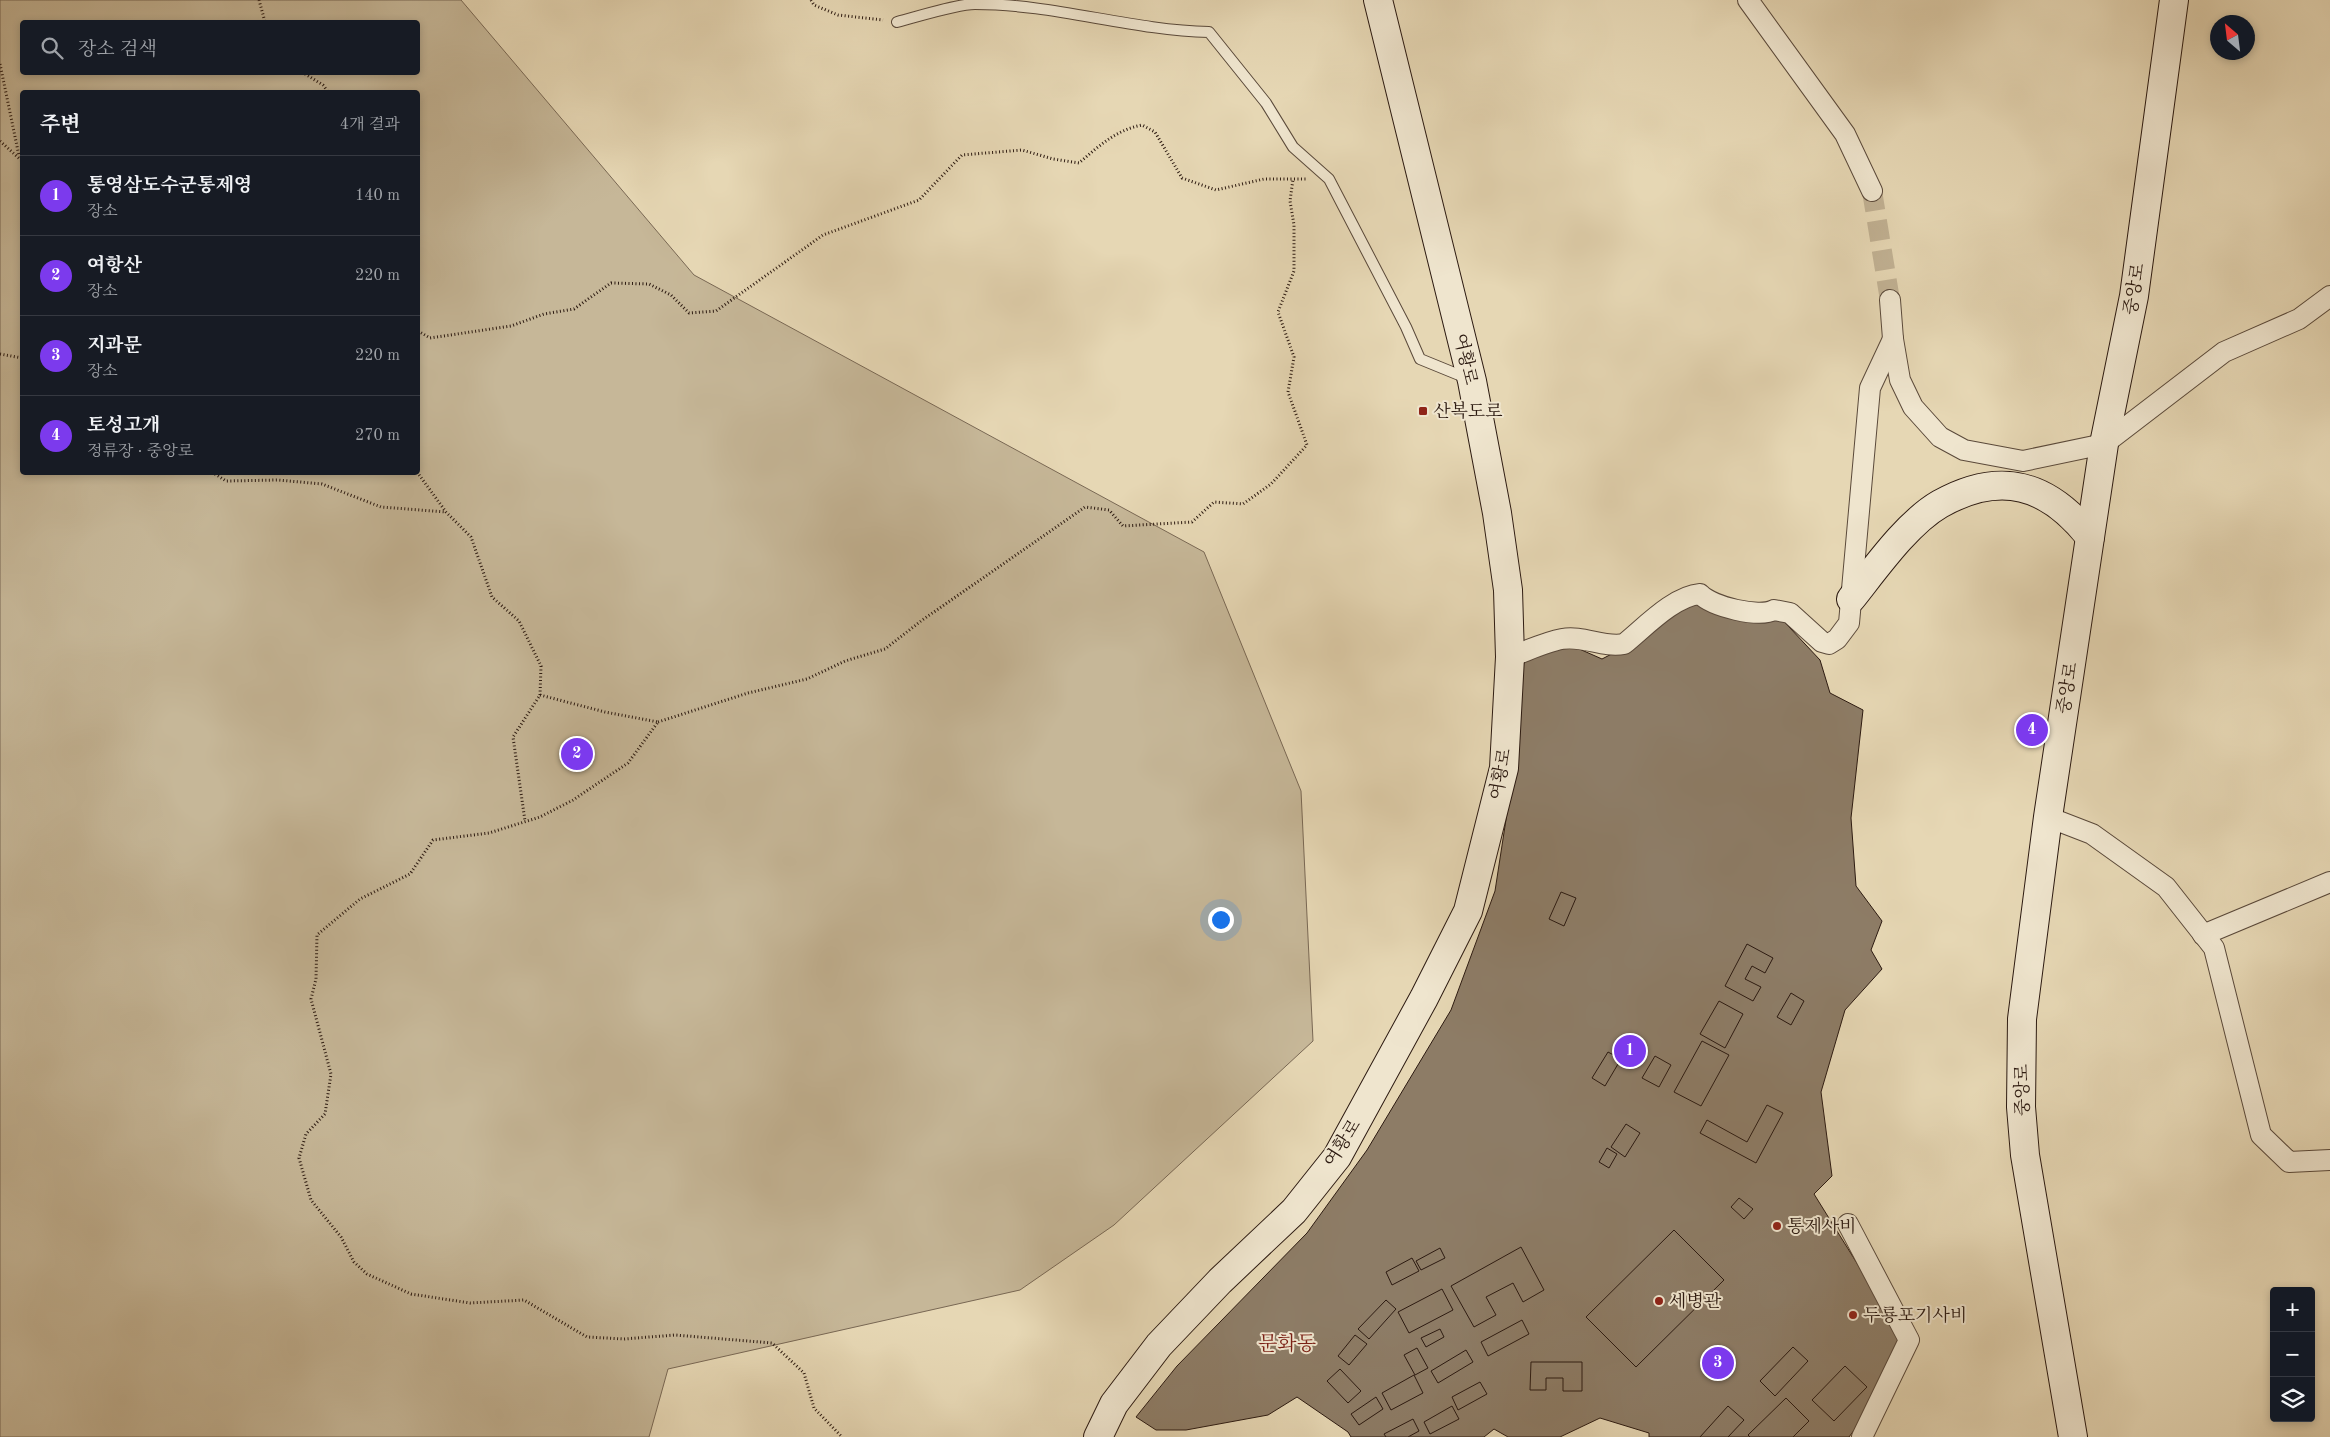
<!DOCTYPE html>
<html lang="ko">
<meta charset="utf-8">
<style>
body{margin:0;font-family:"Old Standard TT","Noto Serif KR",serif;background:#242831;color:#f1f3f6}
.controls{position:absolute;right:15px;bottom:15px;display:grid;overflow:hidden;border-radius:5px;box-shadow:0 2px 8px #0003}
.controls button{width:45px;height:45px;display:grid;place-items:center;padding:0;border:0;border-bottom:1px solid #363941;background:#171b24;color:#f1f3f6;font:25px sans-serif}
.compass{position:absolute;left:2210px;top:15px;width:45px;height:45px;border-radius:50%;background:#171b24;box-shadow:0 2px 8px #0003;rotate:332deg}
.you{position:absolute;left:1220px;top:919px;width:18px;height:18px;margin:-12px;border:4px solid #fff;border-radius:50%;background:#1a73e8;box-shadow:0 0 0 8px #1a73e833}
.badge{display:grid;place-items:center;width:32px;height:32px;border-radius:50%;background:#7c3aed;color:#fff;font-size:16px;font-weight:700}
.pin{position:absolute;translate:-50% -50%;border:2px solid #fff;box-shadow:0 1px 5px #0006}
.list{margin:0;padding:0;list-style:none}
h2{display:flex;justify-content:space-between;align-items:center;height:65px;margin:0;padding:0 20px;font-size:21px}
h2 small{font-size:16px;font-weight:400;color:#9ea1a6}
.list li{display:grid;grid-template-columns:32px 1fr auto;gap:15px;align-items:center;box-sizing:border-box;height:80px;padding:0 20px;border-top:1px solid #363941}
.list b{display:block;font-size:19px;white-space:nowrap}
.list p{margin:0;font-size:16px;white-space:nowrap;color:#9ea1a6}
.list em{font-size:16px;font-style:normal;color:#9ea1a6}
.icon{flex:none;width:28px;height:28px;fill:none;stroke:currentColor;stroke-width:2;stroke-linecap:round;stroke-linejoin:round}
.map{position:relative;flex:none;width:2330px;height:1437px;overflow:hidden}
.search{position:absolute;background:#171b24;box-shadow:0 2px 8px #0003;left:20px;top:20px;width:400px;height:55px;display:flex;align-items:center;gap:12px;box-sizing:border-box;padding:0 18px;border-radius:5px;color:#9ea1a6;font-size:19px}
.panel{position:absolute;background:#171b24;box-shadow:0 2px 8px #0003;left:20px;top:90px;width:400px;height:385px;border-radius:5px}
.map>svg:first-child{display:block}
</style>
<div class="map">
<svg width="2330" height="1437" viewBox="0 0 2330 1437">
<rect width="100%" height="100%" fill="#e6d7b4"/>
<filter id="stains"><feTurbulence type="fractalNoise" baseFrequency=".004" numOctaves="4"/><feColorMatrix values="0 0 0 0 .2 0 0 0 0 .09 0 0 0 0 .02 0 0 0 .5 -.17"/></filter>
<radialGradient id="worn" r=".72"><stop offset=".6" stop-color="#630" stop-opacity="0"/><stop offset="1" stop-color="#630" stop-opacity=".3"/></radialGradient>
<path fill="#c6b798" stroke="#796854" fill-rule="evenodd" d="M0 0H461L694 275 1204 552 1301 791 1313 1041 1114 1225 1020 1290 668 1369 649 1437H0ZM22 22H418V72H22ZM22 92H418V472H22Z"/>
<g fill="#8d7c66" stroke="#2c1a11">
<path d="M1689 600 1775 612 1820 660 1830 693 1863 710 1851 818 1856 886 1882 921 1871 950 1882 969 1845 1010 1821 1092 1832 1176 1814 1194 1896 1326 1901 1350 1875 1402 1849 1437H1649V1433L1600 1418 1560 1437H1508L1494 1429 1484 1437H1351L1348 1432 1297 1397 1268 1415 1186 1430H1156L1136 1417 1177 1366 1307 1233 1367 1150 1451 1010 1495 891 1519 735 1521 659 1568 644 1602 659 1629 645Z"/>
<path d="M1561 892 1576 898 1564 926 1549 919Z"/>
<path d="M1747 944 1773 958 1765 973 1752 966 1745 979 1761 987 1753 1001 1725 986Z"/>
<path d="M1791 993 1804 1001 1791 1025 1777 1017Z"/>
<path d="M1719 1001 1743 1014 1725 1048 1700 1034Z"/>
<path d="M1702 1041 1729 1055 1701 1106 1674 1092Z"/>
<path d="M1608 1052 1621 1059 1605 1086 1592 1078Z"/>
<path d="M1655 1056 1671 1065 1659 1087 1642 1078Z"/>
<path d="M1767 1105 1783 1113 1756 1163 1700 1133 1707 1120 1747 1142Z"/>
<path d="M1626 1124 1640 1133 1625 1157 1611 1147Z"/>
<path d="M1607 1148 1617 1154 1609 1168 1599 1162Z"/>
<path d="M1739 1198 1753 1209 1744 1219 1731 1207Z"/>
<path d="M1674 1230 1724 1280 1636 1367 1586 1317Z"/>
<path d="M1521 1247 1544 1290 1523 1302 1513 1283 1486 1297 1496 1315 1474 1327 1451 1286Z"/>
<path d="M1440 1248 1445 1258 1421 1270 1416 1261Z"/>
<path d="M1412 1258 1419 1271 1392 1285 1386 1272Z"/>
<path d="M1442 1289 1453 1310 1409 1333 1398 1312Z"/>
<path d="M1386 1300 1396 1309 1369 1339 1358 1329Z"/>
<path d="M1522 1320 1529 1334 1488 1356 1481 1342Z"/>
<path d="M1440 1329 1444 1337 1426 1347 1421 1338Z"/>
<path d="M1355 1335 1367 1344 1349 1365 1338 1356Z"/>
<path d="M1793 1347 1808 1361 1775 1396 1760 1381Z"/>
<path d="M1417 1348 1428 1368 1415 1375 1404 1355Z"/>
<path d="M1466 1350 1473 1362 1438 1383 1431 1371Z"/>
<path d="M1722 1351 1730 1359 1714 1374 1706 1366Z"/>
<path d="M1531 1362H1582V1391H1563V1378H1546V1390H1530Z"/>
<path d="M1845 1366 1867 1387 1834 1421 1812 1400Z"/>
<path d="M1340 1369 1361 1391 1348 1403 1327 1381Z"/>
<path d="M1414 1375 1423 1393 1391 1410 1382 1393Z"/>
<path d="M1480 1382 1487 1394 1458 1410 1452 1397Z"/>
<path d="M1376 1397 1383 1409 1359 1425 1351 1414Z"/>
<path d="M1786 1398 1809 1421 1793 1437H1750L1748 1435Z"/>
<path d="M1452 1406 1459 1419 1430 1434 1424 1422Z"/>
<path d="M1728 1406 1744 1420 1728 1437H1700Z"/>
<path d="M1413 1419 1419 1431 1408 1437H1386L1384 1434Z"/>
</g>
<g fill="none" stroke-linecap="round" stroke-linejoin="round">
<path stroke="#c1b193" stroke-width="20" stroke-dasharray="20 10" stroke-linecap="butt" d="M1872 191 1890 300"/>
<g stroke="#5a493a" stroke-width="12">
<path id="lane" d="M897 22C917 17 956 4 975 4 1054 4 1130 30 1209 32L1266 103 1293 147 1329 179 1406 327 1420 359 1469 379"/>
</g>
<g stroke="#5a493a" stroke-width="22">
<g id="street">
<path d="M1748 0 1845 134 1872 191"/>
<path d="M1890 300 1893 339 1900 380 1913 407 1940 437 1964 450 2023 461 2104 444 2224 352 2299 319 2330 296"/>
<path d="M1510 657C1527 651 1545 642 1562 639 1583 635 1603 648 1624 644 1645 627 1674 596 1700 594 1713 607 1759 618 1774 610L1790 613 1822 642 1829 644 1837 639 1849 623 1870 388 1893 339"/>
<path d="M2048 817 2092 834 2166 887 2214 948 2261 1135 2289 1162 2330 1160"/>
<path d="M2203 935 2330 882"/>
<path d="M1848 1224 1909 1340 1862 1437"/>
</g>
</g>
<g stroke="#2c1a11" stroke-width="30">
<g id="secondary">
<path d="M1851 599C1875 569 1907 523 1940 504 2001 470 2048 484 2090 537"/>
<path d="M1098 1437 1114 1404 1159 1345 1220 1281 1294 1211 1337 1157 1424 998 1468 911 1504 768 1510 657 1508 590 1497 513 1472 381 1378 0"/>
<path d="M2073 1437 2025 1155 2021 1107 2022 1019 2048 817 2104 444 2134 296 2174 0"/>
</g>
</g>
<g stroke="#2c1a11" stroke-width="3" stroke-dasharray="1 2.5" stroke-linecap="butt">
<path d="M259 0 265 22"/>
<path d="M811 0 814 5 838 15 883 20"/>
<path d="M0 64 19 156"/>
<path d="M302 72 323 85 328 92"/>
<path d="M0 141 22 161"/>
<path d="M418 331 430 338 511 326 544 314 574 309 611 283 649 284 671 295 689 313 716 311 823 235 919 200 962 155 1022 150 1053 159 1079 163C1099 146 1116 130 1142 125L1155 132 1182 178 1216 190 1264 179H1307"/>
<path d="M0 354 22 358"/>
<path d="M212 472 226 481 278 480 322 484 381 507 446 512"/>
<path d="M417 472 446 512 471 537 492 597 519 621 541 666 540 695 513 737 525 821"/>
<path d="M540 695 605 712 658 722 628 763 573 800 540 817 489 833 433 840 410 874 360 899 317 935 316 979 311 999 331 1074 325 1114 306 1134 299 1158 311 1200 341 1237 354 1262 367 1274 411 1294 470 1303 524 1300 587 1337 624 1339 675 1335 772 1343 804 1373 814 1408 842 1437"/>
<path d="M658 722 748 693 807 679 845 661 885 649 921 621 1085 507 1109 510 1123 526 1192 522 1214 502 1243 504 1271 484 1307 445 1288 392 1294 357 1278 312 1294 271V225L1290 201 1293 179"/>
</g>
<use href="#lane" stroke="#efe5ce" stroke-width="10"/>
<use href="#street" stroke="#efe5ce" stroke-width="20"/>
<use href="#secondary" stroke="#efe5ce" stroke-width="28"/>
</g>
<g fill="#8f2418" stroke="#efe5ce" stroke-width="2">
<rect x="1418" y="406" width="10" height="10" rx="2.5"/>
<circle cx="1777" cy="1226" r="5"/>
<circle cx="1659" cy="1301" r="5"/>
<circle cx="1853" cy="1315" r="5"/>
</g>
<g text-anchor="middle" stroke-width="4" stroke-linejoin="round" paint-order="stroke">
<g font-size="18" fill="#2c1a11" stroke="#efe5ce">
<text transform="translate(2134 289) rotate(-81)" y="6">중앙로</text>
<text transform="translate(1466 359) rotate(77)" y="6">여황로</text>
<text transform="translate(2067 688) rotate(-81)" y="6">중앙로</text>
<text transform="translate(1500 774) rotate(-80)" y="6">여황로</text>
<text transform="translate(2022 1090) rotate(-91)" y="6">중앙로</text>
<text transform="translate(1342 1143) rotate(-58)" y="6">여황로</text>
</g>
<g font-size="18" fill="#2c1a11" stroke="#efe5ce" text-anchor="start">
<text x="1433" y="417">산복도로</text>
<text x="1787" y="1232">통제사비</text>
<text x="1669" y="1307">세병관</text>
<text x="1863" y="1321">두룡포기사비</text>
</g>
<g font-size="20" fill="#7a1f14" stroke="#efe5ce">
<text x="1287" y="1350">문화동</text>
</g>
</g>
<rect width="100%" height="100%" filter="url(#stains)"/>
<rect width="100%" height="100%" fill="url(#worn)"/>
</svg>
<div class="controls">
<button>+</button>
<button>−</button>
<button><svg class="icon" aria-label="layers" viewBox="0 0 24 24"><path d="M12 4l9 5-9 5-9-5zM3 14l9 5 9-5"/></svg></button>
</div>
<svg class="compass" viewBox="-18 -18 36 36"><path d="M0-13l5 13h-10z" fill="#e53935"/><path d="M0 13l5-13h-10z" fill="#9ea1a6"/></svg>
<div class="you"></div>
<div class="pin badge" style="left:1630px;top:1051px">1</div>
<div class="pin badge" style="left:577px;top:754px">2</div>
<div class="pin badge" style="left:1718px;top:1363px">3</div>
<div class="pin badge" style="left:2032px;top:730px">4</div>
<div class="search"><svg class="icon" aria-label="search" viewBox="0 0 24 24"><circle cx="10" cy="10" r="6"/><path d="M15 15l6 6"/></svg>장소 검색</div>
<section class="panel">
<h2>주변<small>4개 결과</small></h2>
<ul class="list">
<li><span class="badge">1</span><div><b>통영삼도수군통제영</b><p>장소</p></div><em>140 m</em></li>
<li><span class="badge">2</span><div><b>여항산</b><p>장소</p></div><em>220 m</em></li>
<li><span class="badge">3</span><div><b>지과문</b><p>장소</p></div><em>220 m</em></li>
<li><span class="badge">4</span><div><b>토성고개</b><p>정류장 · 중앙로</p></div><em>270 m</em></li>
</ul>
</section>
</div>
